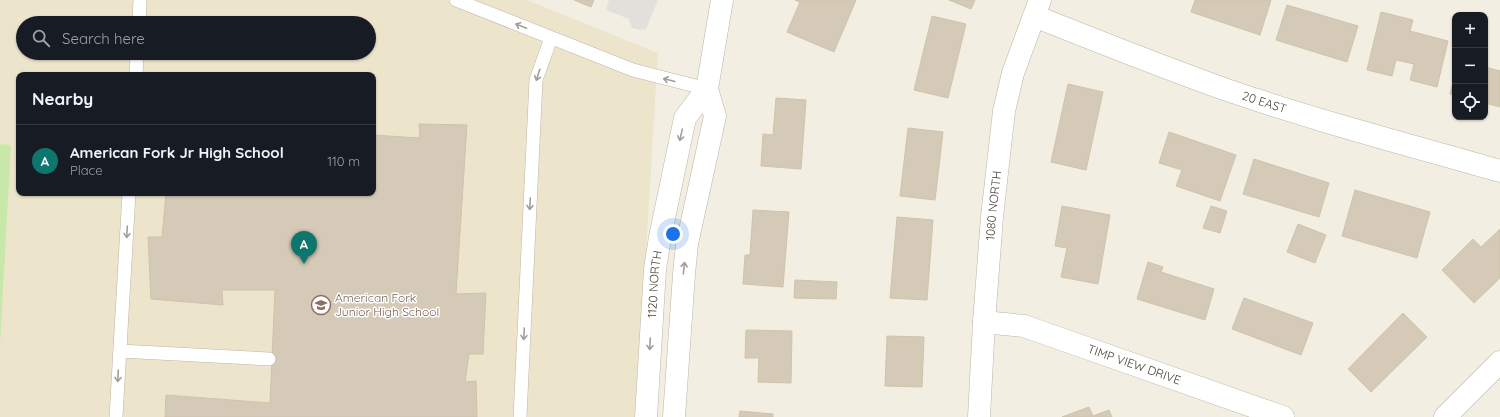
<!DOCTYPE html>
<meta charset="utf-8">
<style>
body{margin:0;font-family:Quicksand,sans-serif;background:#242831;color:#f1f3f6}
.controls{position:absolute;right:12px;top:12px;display:grid;overflow:hidden;border-radius:8px;box-shadow:0 1px 3px #0004}
.controls button{width:36px;height:36px;display:grid;place-items:center;padding:0;border:0;border-bottom:1px solid #363941;background:#171b24;color:#f1f3f6;font:20px sans-serif}
.you{position:absolute;left:673px;top:234px;width:14px;height:14px;margin:-10px;border:3px solid #fff;border-radius:50%;background:#1a73e8;box-shadow:0 0 0 6px #1a73e833}
.badge{display:grid;place-items:center;width:26px;height:26px;border-radius:50%;background:#0f766e;color:#fff;font-size:13px;font-weight:700}
.pin{position:absolute;translate:-50% -33px;filter:drop-shadow(0 1px 2px #0008)}
.pin::after{content:'';position:absolute;top:21px;width:14px;height:12px;background:inherit;clip-path:polygon(0 0,100% 0,50% 100%)}
.list{margin:0;padding:0;list-style:none}
h2{display:flex;justify-content:space-between;align-items:center;height:52px;margin:0;padding:0 16px;font-size:17px}
h2 small{font-size:13px;font-weight:400;color:#9ea1a6}
.list li{display:grid;grid-template-columns:26px 1fr auto;gap:12px;align-items:center;box-sizing:border-box;height:72px;padding:0 16px;border-top:1px solid #363941}
.list b{display:block;font-size:15px;white-space:nowrap}
.list p{margin:0;font-size:13px;white-space:nowrap;color:#9ea1a6}
.list em{font-size:13px;font-style:normal;color:#9ea1a6}
.icon{flex:none;width:22px;height:22px;fill:none;stroke:currentColor;stroke-width:2;stroke-linecap:round;stroke-linejoin:round}
.map{position:relative;flex:none;width:1500px;height:417px;overflow:hidden}
.search{position:absolute;background:#171b24;box-shadow:0 1px 3px #0004;left:16px;top:16px;width:360px;height:44px;display:flex;align-items:center;gap:10px;box-sizing:border-box;padding:0 14px;border-radius:22px;color:#9ea1a6;font-size:15px}
.panel{position:absolute;background:#171b24;box-shadow:0 1px 3px #0004;left:16px;top:72px;width:360px;height:124px;border-radius:8px}
.map>svg:first-child{display:block}
</style>
<div class="map">
<svg width="1500" height="417" viewBox="0 0 1500 417">
<rect width="100%" height="100%" fill="#f2eee2"/>
<path fill="#ece5cb" fill-rule="evenodd" d="M0 0H527L658 53 636 417H0ZM23 23H369V53H23ZM19 75H373V193H19Z"/>
<path fill="#c8e8a9" d="M0 144 11 145 0 344Z"/>
<path fill="#e2e0db" d="M609 0H658L646 29 640 30 632 28 629 19 606 10Z"/>
<g fill="#d4cab7" stroke="#cfc3aa">
<path d="M574 0H594L591 7Z"/>
<path d="M795 0H856L834 52 787 32 800 2Z"/>
<path d="M949 0H975L971 9Z"/>
<path d="M1195 0H1271L1260 35 1191 12Z"/>
<path d="M1287 5 1358 26 1347 62 1276 40Z"/>
<path d="M1381 12 1413 20 1410 31 1448 41 1437 87 1410 80 1414 64 1396 60 1392 76 1367 70Z"/>
<path d="M932 16 966 24 948 98 914 90Z"/>
<path d="M1485 67 1500 71V107L1485 103Z"/>
<path d="M1455 76V95L1450 94Z"/>
<path d="M1068 84 1103 92 1086 170 1051 162Z"/>
<path d="M776 98 806 100 801 169 761 166 763 134 773 135Z"/>
<path d="M419 124 467 125 456 294 486 293 483 354H469L465 382 476 381 477 417H165L166 395 270 403 275 290H222L223 305 151 299 148 237H162L166 193H373V135L420 138Z"/>
<path d="M908 128 943 132 935 200 900 196Z"/>
<path d="M1169 132 1236 155 1220 201 1176 186 1182 170 1159 163Z"/>
<path d="M1254 159 1329 183 1319 217 1243 194Z"/>
<path d="M1355 190 1430 212 1417 258 1342 236Z"/>
<path d="M1062 206 1110 215 1098 284 1061 277 1067 248 1055 246Z"/>
<path d="M1211 206 1227 211 1220 233 1203 228Z"/>
<path d="M753 210 789 212 783 287 743 284 745 255H750Z"/>
<path d="M897 217 933 220 927 300 890 298Z"/>
<path d="M1298 224 1326 235 1315 263 1287 252Z"/>
<path d="M1500 229V278L1474 303 1442 270 1473 239 1481 247Z"/>
<path d="M1148 262 1163 267 1161 272 1214 289 1205 320 1137 299Z"/>
<path d="M795 280 837 282 836 299 794 298Z"/>
<path d="M1244 298 1313 323 1301 355 1232 329Z"/>
<path d="M1403 313 1427 337 1371 392 1348 369Z"/>
<path d="M746 330 792 331 791 383 758 382 759 358H745Z"/>
<path d="M887 336 924 337 922 387 885 386Z"/>
<path d="M1089 407 1093 416 1109 410 1112 417H1062Z"/>
<path d="M740 411 773 414V417H739Z"/>
</g>
<g fill="none" stroke-linecap="round" stroke-linejoin="round">
<g stroke="#bdb6a5" stroke-width="14">
<g id="service">
<path d="M456 0 633 70 707 89"/>
<path d="M139 23 140 0"/>
<path d="M136 75 137 53"/>
<path d="M120 351 269 359"/>
<path d="M116 417 129 193"/>
<path d="M520 417 536 80 551 38"/>
</g>
</g>
<g stroke="#bdb6a5" stroke-width="23">
<g id="minor">
<path id="s1" d="M1034 16C1098 41 1162 67 1227 90 1317 121 1409 145 1500 171"/>
<path id="s2" d="M984 322 1024 326 1283 417"/>
<path id="s3" d="M979 417 984 322 992 217 1004 111 1013 73 1040 0"/>
<path d="M1445 417 1500 362"/>
</g>
</g>
<g stroke="#bdb6a5" stroke-width="23">
<g id="tertiary">
<path id="s4" d="M646 417 655 269 660 237 685 118 707 89"/>
<path d="M674 417 684 274 687 244 715 116 707 89 722 0"/>
</g>
</g>
<use href="#service" stroke="#fff" stroke-width="13"/>
<use href="#minor" stroke="#fff" stroke-width="22"/>
<use href="#tertiary" stroke="#fff" stroke-width="22"/>
</g>
<defs><path id="oneway-shaft" d="M-6 0H5M1.5-3L5.5 0L1.5 3" fill="none" stroke-width="1.6" stroke-linecap="round" stroke-linejoin="round"/></defs>
<g stroke="#a29e99">
<use href="#oneway-shaft" transform="translate(521 26) rotate(-158)"/>
<use href="#oneway-shaft" transform="translate(538 75) rotate(108)"/>
<use href="#oneway-shaft" transform="translate(669 80) rotate(-166)"/>
<use href="#oneway-shaft" transform="translate(681 135) rotate(103)"/>
<use href="#oneway-shaft" transform="translate(530 204) rotate(93)"/>
<use href="#oneway-shaft" transform="translate(127 232) rotate(93)"/>
<use href="#oneway-shaft" transform="translate(684 268) rotate(-83)"/>
<use href="#oneway-shaft" transform="translate(524 334) rotate(93)"/>
<use href="#oneway-shaft" transform="translate(650 344) rotate(93)"/>
<use href="#oneway-shaft" transform="translate(118 376) rotate(93)"/>
</g>
<defs>
<g id="school-ring" transform="scale(1)"><circle r="9.5" fill="#fff" stroke="#8d6e63" stroke-width="1.5"/><path d="M0-5L7-2L0 1L-7-2ZM-4 1L0 2.5L4 1V4Q0 6-4 4Z" fill="#8d6e63"/></g>
</defs>
<g fill-rule="evenodd">
<use href="#school-ring" x="321" y="305"/>
</g>
<g text-anchor="middle" stroke-width="3" stroke-linejoin="round" paint-order="stroke">
<g font-size="12" fill="#443e33" stroke="#fff">
<text dy="4" stroke="none"><textPath href="#s1" startOffset="246">20 EAST</textPath></text>
<text dy="4" stroke="none"><textPath href="#s3" startOffset="212">1080 NORTH</textPath></text>
<text dy="4" stroke="none"><textPath href="#s4" startOffset="133">1120 NORTH</textPath></text>
<text dy="4" stroke="none"><textPath href="#s2" startOffset="157">TIMP VIEW DRIVE</textPath></text>
</g>
<g font-size="12" fill="#785e54" stroke="#fff" text-anchor="start">
<text x="335" y="302">American Fork<tspan x="335" dy="14">Junior High School</tspan></text>
</g>
</g>
</svg>
<div class="controls">
<button>+</button>
<button>−</button>
<button><svg class="icon" aria-label="locate" viewBox="0 0 24 24"><circle cx="12" cy="12" r="6"/><path d="M12 2v4M12 18v4M2 12h4M18 12h4"/></svg></button>
</div>
<div class="you"></div>
<div class="pin badge" style="left:304px;top:264px">A</div>
<div class="search"><svg class="icon" aria-label="search" viewBox="0 0 24 24"><circle cx="10" cy="10" r="6"/><path d="M15 15l6 6"/></svg>Search here</div>
<section class="panel">
<h2>Nearby<small></small></h2>
<ul class="list">
<li><span class="badge">A</span><div><b>American Fork Jr High School</b><p>Place</p></div><em>110 m</em></li>
</ul>
</section>
</div>
